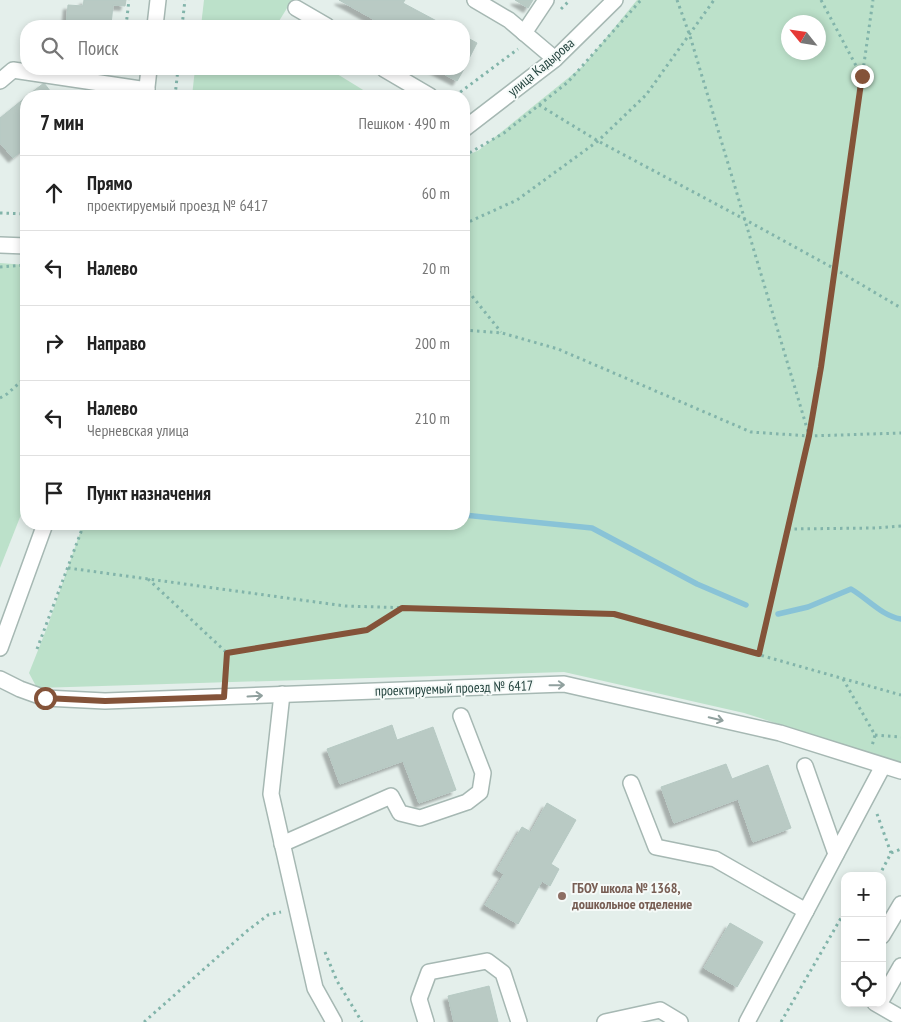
<!DOCTYPE html>
<html lang="ru">
<meta charset="utf-8">
<style>
body{margin:0;font-family:"PT Sans Narrow",sans-serif;background:#f2f2f2;color:#222}
.controls{position:absolute;right:15px;bottom:15px;display:grid;overflow:hidden;border-radius:10px;box-shadow:0 2px 8px #0003}
.controls button{width:45px;height:45px;display:grid;place-items:center;padding:0;border:0;border-bottom:1px solid #e0e0e0;background:#fff;color:#222;font:25px sans-serif}
.compass{position:absolute;left:781px;top:15px;width:45px;height:45px;border-radius:50%;background:#fff;box-shadow:0 2px 8px #0003;rotate:300deg}
.stop{position:absolute;width:15px;height:15px;margin:-11px;border:4px solid #845339;border-radius:50%;background:#fff}
.stop.end{background:#845339;border-color:#fff;box-shadow:0 1px 5px #0008}
.list{margin:0;padding:0;list-style:none}
h2{display:flex;justify-content:space-between;align-items:center;height:65px;margin:0;padding:0 20px;font-size:21px}
h2 small{font-size:16px;font-weight:400;color:#767676}
.list li{display:grid;grid-template-columns:32px 1fr auto;gap:15px;align-items:center;box-sizing:border-box;height:75px;padding:0 20px;border-top:1px solid #e0e0e0}
.list b{display:block;font-size:19px;white-space:nowrap}
.list p{margin:0;font-size:16px;white-space:nowrap;color:#767676}
.list em{font-size:16px;font-style:normal;color:#767676}
.icon{flex:none;width:28px;height:28px;fill:none;stroke:currentColor;stroke-width:2;stroke-linecap:round;stroke-linejoin:round}
.map{position:relative;flex:none;width:901px;height:1022px;overflow:hidden}
.search{position:absolute;background:#fff;box-shadow:0 2px 8px #0003;left:20px;top:20px;width:450px;height:55px;display:flex;align-items:center;gap:12px;box-sizing:border-box;padding:0 18px;border-radius:20px;color:#767676;font-size:19px}
.panel{position:absolute;background:#fff;box-shadow:0 2px 8px #0003;left:20px;top:90px;width:450px;height:440px;border-radius:20px}
.map>svg:first-child{display:block}
</style>
<div class="map">
<svg width="901" height="1022" viewBox="0 0 901 1022">
<defs>
<filter id="shadow"><feDropShadow dx="-4.5" dy="4.5" stdDeviation="1" flood-color="#0004"/></filter>
</defs>
<rect width="100%" height="100%" fill="#e4efeb"/>
<g fill="#bce1ca" fill-rule="evenodd">
<path d="M204 0H292L276 26H201Z"/>
<path d="M637 0H901V763L744 713 564 672 37 688 29 673 48 625 83 524H464V157L479 150 583 66ZM788 22H818V52H788Z"/>
<path d="M195 69H329L373 96H192Z"/>
<path d="M0 263 26 265V502L0 568Z"/>
</g>
<g fill="none" stroke-linecap="round" stroke-linejoin="round">
<g stroke="#89c3d7" stroke-width="5.5">
<path d="M464 515 592 528 697 584 746 605"/>
<path d="M778 614 808 607 851 589C868 599 882 616 901 619"/>
</g>
</g>
<g fill="#b9cac4" stroke="#b6c9c3" filter="url(#shadow)">
<path d="M84 0H126L125 6 113 5 111 25 97 24V26H66L68 5 83 6Z"/>
<path d="M339 0H405L403 3 446 26H381L382 24Z"/>
<path d="M515 0H533L528 8Z"/>
<path d="M464 36 477 43 464 68Z"/>
<path d="M434 69H464L457 81Z"/>
<path d="M44 83 54 96H27Z"/>
<path d="M26 97V147L13 158 0 143V118Z"/>
<path d="M392 725 397 740 433 727 456 790 419 803 403 761 340 784 327 749Z"/>
<path d="M726 764 732 779 768 765 791 828 753 842 738 799 674 823 661 787Z"/>
<path d="M547 803 576 820 551 864 559 869 550 886 542 881 518 924 485 905 504 874 497 870 522 827 531 832Z"/>
<path d="M730 923 763 942 737 987 704 968Z"/>
<path d="M489 986 498 1022H454L448 996Z"/>
</g>
<g fill="none" stroke-linecap="round" stroke-linejoin="round">
<g stroke="#a6b8b3" stroke-width="18">
<g id="minor">
<path d="M475 0 509 20 555 59"/>
<path d="M296 8 327 26"/>
<path d="M155 26 158 0"/>
<path d="M524 33 546 0"/>
<path d="M384 69 430 96"/>
<path d="M0 81 13 70 147 90"/>
<path d="M146 96 149 69"/>
<path d="M464 129 555 59 615 0"/>
<path d="M0 245 26 246"/>
<path d="M0 648 45 524"/>
<path d="M0 679 20 689 45 698 105 701 564 684 780 733 901 771"/>
<path d="M282 694 271 794 315 988 334 1022"/>
<path d="M805 766 836 854"/>
<path d="M631 783 656 847 715 859 806 911"/>
<path d="M282 844 391 796 400 813 420 818 467 802 480 792 483 773 461 716"/>
<path d="M882 936 901 904"/>
<path d="M882 999 901 966"/>
<path d="M875 1003 901 1018"/>
<path d="M426 1022 419 999 429 972 487 961 503 973 519 1022"/>
<path d="M605 1022 660 1010 680 1022"/>
<path d="M747 1022 883 766"/>
</g>
</g>
<g stroke="#82b4aa" stroke-width="3" stroke-dasharray="2.5 4" stroke-linecap="butt">
<path d="M677 0 690 36 809 435"/>
<path d="M821 0 861 75"/>
<path d="M561 9 570 0"/>
<path d="M126 26 129 0"/>
<path d="M182 26 185 0"/>
<path d="M175 96 178 69"/>
<path d="M455 96 518 49"/>
<path d="M539 105 598 141 744 219 835 269 901 308"/>
<path d="M464 156 504 133 568 82 641 0"/>
<path d="M0 213 26 214"/>
<path d="M464 224 517 200 598 141 646 95 714 0"/>
<path d="M0 267 26 265"/>
<path d="M464 286 501 332"/>
<path d="M464 330 502 333 558 349 751 432 809 436 901 433"/>
<path d="M0 398 7 394 26 377"/>
<path d="M788 529 875 528 901 526"/>
<path d="M68 568 345 606 615 614 901 695"/>
<path d="M148 579 227 653 225 682"/>
<path d="M37 649 84 524"/>
<path d="M227 653 367 630 403 608"/>
<path d="M759 654 809 436 821 367 873 0"/>
<path d="M843 679 875 735 872 746"/>
<path d="M875 735 901 737"/>
<path d="M877 814 891 853"/>
<path d="M879 876 891 853 901 849"/>
<path d="M325 952 337 981 362 1022"/>
<path d="M144 1022 247 931 268 915 281 912"/>
<path d="M781 1022 841 918 845 917"/>
</g>
<use href="#minor" stroke="#fff" stroke-width="15"/>
</g>
<defs><path id="oneway-shaft" d="M-6 0H5M1.5-3L5.5 0L1.5 3" fill="none" stroke-width="1.6" stroke-linecap="round" stroke-linejoin="round" transform="scale(1.25)"/></defs>
<g stroke="#90a09e">
<use href="#oneway-shaft" transform="translate(557 685) rotate(-1)"/>
<use href="#oneway-shaft" transform="translate(255 696) rotate(-3)"/>
<use href="#oneway-shaft" transform="translate(716 719) rotate(13)"/>
</g>
<g fill="none" stroke-linecap="round" stroke-linejoin="round">
<path stroke="#845339" stroke-width="6" d="M45 698 105 701 224 697 227 653 367 630 402 608 614 614 759 654 809 436 821 367 862 76"/>
</g>
<circle fill="#8d6e63" stroke="#f5faf8" stroke-width="2" cx="562" cy="896" r="5"/>
<g text-anchor="middle" stroke-width="4" stroke-linejoin="round" paint-order="stroke">
<g font-size="14" fill="#22423d" stroke="#f5faf8">
<text transform="translate(541 67) rotate(-40)" y="5">улица Кадырова</text>
<text transform="translate(454 688) rotate(-2)" y="5">проектируемый проезд № 6417</text>
</g>
<g font-size="14" font-weight="bold" fill="#785e54" stroke="#f5faf8" text-anchor="start">
<text x="572" y="893">ГБОУ школа № 1368,<tspan x="572" dy="16">дошкольное отделение</tspan></text>
</g>
</g>
</svg>
<div class="controls">
<button>+</button>
<button>−</button>
<button><svg class="icon" aria-label="locate" viewBox="0 0 24 24"><circle cx="12" cy="12" r="6"/><path d="M12 2v4M12 18v4M2 12h4M18 12h4"/></svg></button>
</div>
<svg class="compass" viewBox="-18 -18 36 36"><path d="M0-13l5 13h-10z" fill="#e53935"/><path d="M0 13l5-13h-10z" fill="#767676"/></svg>
<div class="stop" style="left:45px;top:698px"></div>
<div class="stop end" style="left:862px;top:76px"></div>
<div class="search"><svg class="icon" aria-label="search" viewBox="0 0 24 24"><circle cx="10" cy="10" r="6"/><path d="M15 15l6 6"/></svg>Поиск</div>
<section class="panel">
<h2>7 мин<small>Пешком · 490 m</small></h2>
<ul class="list">
<li><svg class="icon" aria-label="ahead" viewBox="0 0 24 24"><path d="M12 20V5M6 11l6-6 6 6"/></svg><div><b>Прямо</b><p>проектируемый проезд № 6417</p></div><em>60 m</em></li>
<li><svg class="icon" aria-label="left" viewBox="0 0 24 24"><path d="M17 20v-9H6M10 6l-5 5 5 5"/></svg><div><b>Налево</b></div><em>20 m</em></li>
<li><svg class="icon" aria-label="right" viewBox="0 0 24 24"><path d="M7 20v-9h11M14 6l5 5-5 5"/></svg><div><b>Направо</b></div><em>200 m</em></li>
<li><svg class="icon" aria-label="left" viewBox="0 0 24 24"><path d="M17 20v-9H6M10 6l-5 5 5 5"/></svg><div><b>Налево</b><p>Черневская улица</p></div><em>210 m</em></li>
<li><svg class="icon" aria-label="arrive" viewBox="0 0 24 24"><path d="M6 21V4h12l-3 4 3 4H6"/></svg><div><b>Пункт назначения</b></div></li>
</ul>
</section>
</div>
